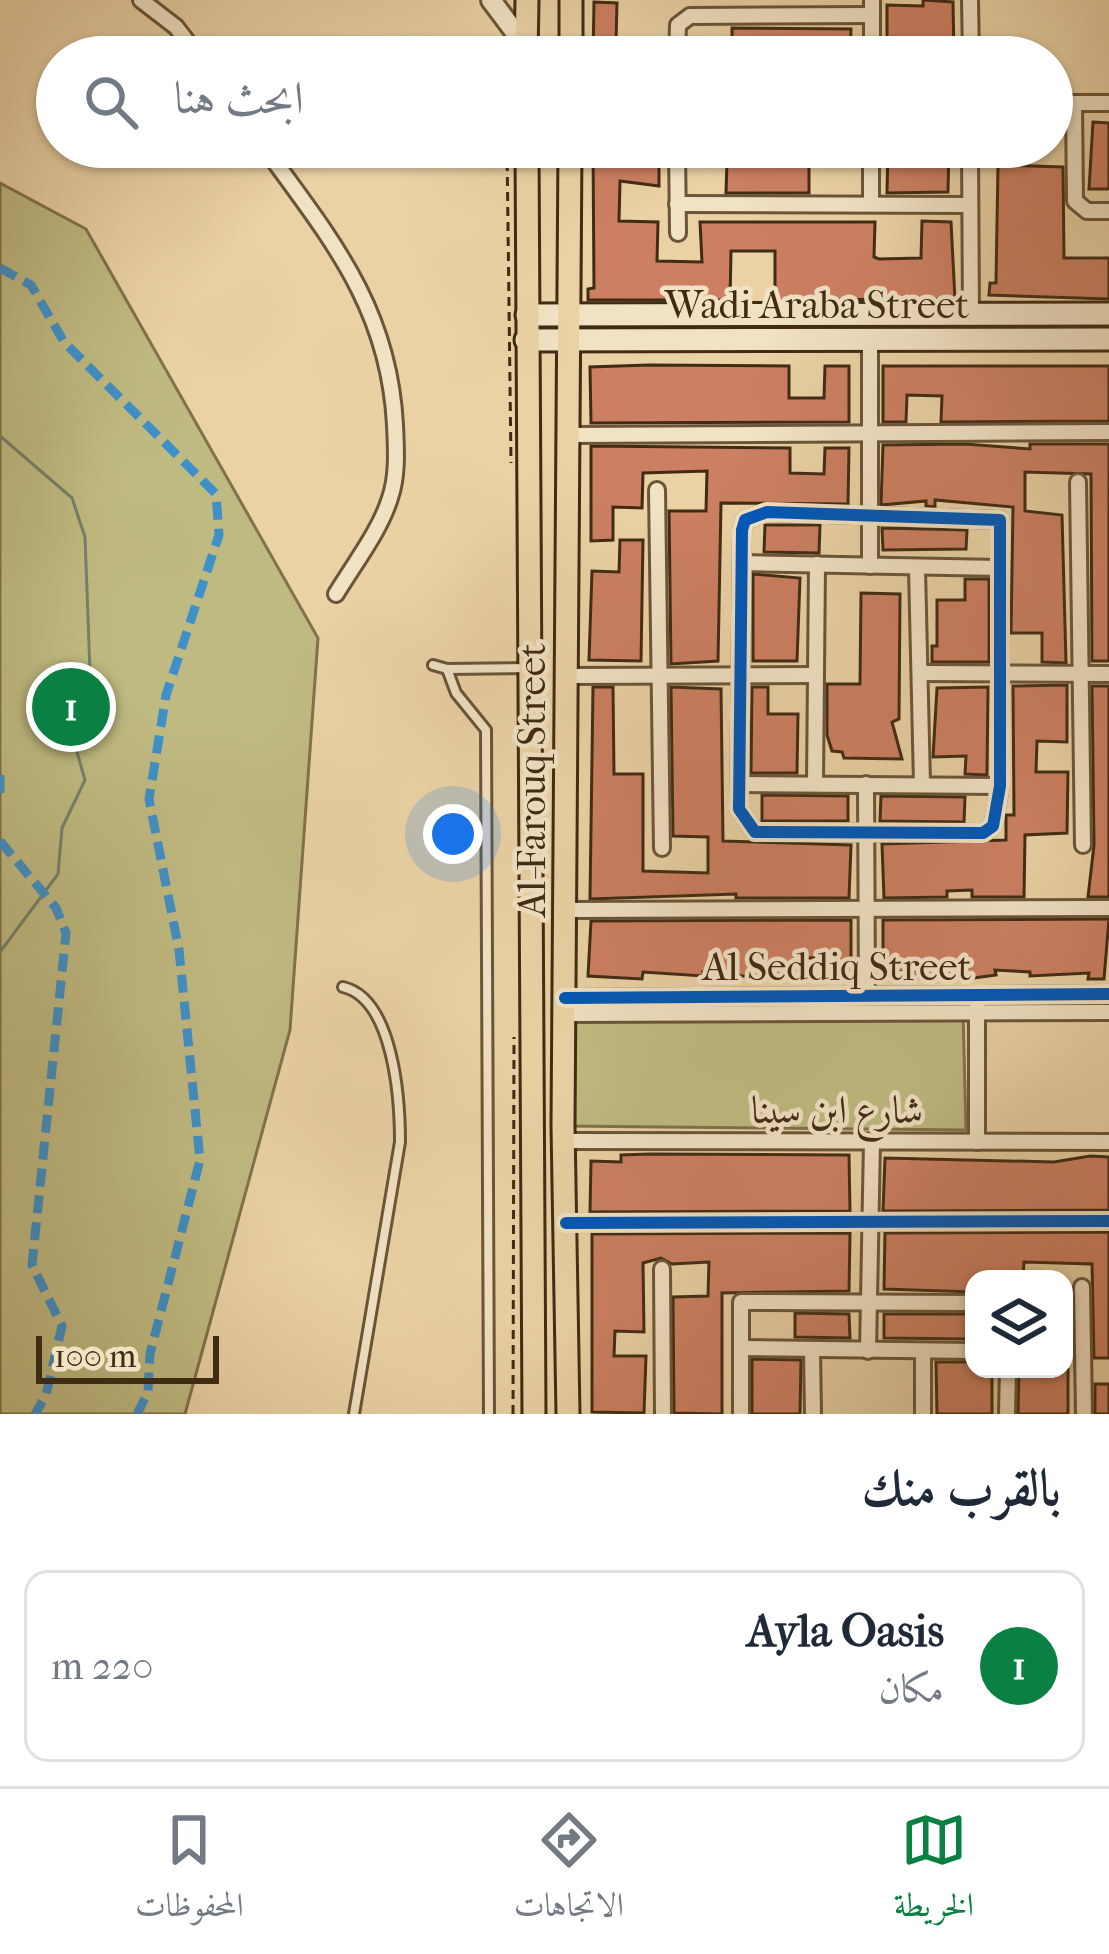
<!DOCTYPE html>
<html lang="ar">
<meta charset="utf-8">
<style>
body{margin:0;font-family:"IM FELL French Canon",Amiri,serif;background:#f6f6f7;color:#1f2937;direction:rtl}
.controls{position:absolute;right:36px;bottom:36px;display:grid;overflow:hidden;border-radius:24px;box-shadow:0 3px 9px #0004}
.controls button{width:108px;height:108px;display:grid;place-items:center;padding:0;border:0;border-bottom:3px solid #e0e1e3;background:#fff;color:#1f2937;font:60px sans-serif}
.scale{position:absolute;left:36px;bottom:30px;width:183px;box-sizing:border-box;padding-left:12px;border:6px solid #402b13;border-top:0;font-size:33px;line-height:42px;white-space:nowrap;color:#402b13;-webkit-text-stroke:9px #f1e2c4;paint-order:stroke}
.you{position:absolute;left:453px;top:834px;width:42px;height:42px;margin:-30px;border:9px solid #fff;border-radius:50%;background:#1a73e8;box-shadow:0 0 0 18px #1a73e833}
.badge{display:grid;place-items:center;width:78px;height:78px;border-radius:50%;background:#0b8043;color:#fff;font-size:39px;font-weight:700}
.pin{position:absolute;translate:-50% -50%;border:6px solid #fff;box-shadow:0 3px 12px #0006}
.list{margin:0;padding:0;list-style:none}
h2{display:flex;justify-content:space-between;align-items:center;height:156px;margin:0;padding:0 48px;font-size:51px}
h2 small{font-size:39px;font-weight:400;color:#747a83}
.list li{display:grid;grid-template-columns:78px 1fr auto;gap:36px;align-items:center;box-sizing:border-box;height:192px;margin:0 24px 24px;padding:0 24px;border:3px solid #e0e1e3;border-radius:24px}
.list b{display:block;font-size:45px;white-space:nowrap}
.list p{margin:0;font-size:39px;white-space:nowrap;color:#747a83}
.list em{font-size:39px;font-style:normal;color:#747a83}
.icon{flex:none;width:66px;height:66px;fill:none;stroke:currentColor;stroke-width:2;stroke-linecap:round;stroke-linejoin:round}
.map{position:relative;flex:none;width:1109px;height:1414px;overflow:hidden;direction:ltr}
.search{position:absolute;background:#fff;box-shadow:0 3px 9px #0004;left:36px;right:36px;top:36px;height:132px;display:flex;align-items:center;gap:30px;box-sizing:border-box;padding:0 42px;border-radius:66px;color:#747a83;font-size:45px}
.sheet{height:372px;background:#fff}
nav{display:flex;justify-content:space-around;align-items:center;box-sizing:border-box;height:168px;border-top:3px solid #e0e1e3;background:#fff;font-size:33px;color:#747a83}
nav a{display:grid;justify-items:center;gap:6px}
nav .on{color:#0b8043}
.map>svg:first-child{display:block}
</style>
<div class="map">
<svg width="1109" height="1414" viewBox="0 0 1109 1414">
<rect width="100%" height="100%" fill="#ead2a5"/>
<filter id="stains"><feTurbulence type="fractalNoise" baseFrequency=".00167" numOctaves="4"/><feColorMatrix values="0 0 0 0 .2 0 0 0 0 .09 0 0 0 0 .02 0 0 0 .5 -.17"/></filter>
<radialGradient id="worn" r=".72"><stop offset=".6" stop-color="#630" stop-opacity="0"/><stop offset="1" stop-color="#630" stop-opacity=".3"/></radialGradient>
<g fill="#bfba81" stroke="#80724a" stroke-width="3">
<path d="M0 183 86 229 318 638 290 1030 185 1414H0Z"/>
<path d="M963 1012 966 1130 563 1126 566 1014Z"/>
</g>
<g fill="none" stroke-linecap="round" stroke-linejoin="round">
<path stroke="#75806a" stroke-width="3" d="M0 436 72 498 85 537 91 699 77 752 85 780 62 828 58 874 0 952"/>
</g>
<g fill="#cc7f62" stroke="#402b13" stroke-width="3">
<path d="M923 0 953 2 954 57H887V5L923 6Z"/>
<path d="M594 2 617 3 616 43 657 42V57H593Z"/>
<path d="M732 28 851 29 850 57H732Z"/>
<path d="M1093 122 1109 123V189H1089Z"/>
<path d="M688 147H766V160H809V193H726L727 161 688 160Z"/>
<rect x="817" y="147" width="33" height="9"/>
<path d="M888 147H949L948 192 887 193Z"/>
<path d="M593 148H659V186L620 181 619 221 658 222 657 261 702 262 700 222H875L874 257 879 259 921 258 922 221 951 222 955 299 775 300V251H731L730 300H588V289L594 288Z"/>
<path d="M998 165 1063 167 1064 258H1109V299L989 295 990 283H996Z"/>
<path d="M649 365 789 366V398H824L825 366H849V422L591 423 590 367Z"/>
<path d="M883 366H1109V421L941 422 942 396 907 395 906 422H883Z"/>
<path d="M965 444 1030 449V444H1109V661H1092L1091 474 1025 472V511L1062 515 1066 663 1042 662V633H1011L1013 507 935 500V507L926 506V501L881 505 883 445Z"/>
<path d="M591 446 790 448V473L824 474 825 448H849L848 504 721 503 718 661 671 664 669 511H706L707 471 643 473 642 508 613 507V540L591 541Z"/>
<path d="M765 525H820L819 553 764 552Z"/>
<path d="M882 528 967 530 966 549 883 550Z"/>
<path d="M620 540H643L641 661 589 660 592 571 619 572Z"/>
<path d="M753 574 800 578 797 661H753Z"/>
<path d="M965 579H989V662H932V646H937V600H965Z"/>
<path d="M861 593 900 594 899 719 892 722 902 759 844 758 842 752 832 751 827 735V684H860Z"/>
<path d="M1067 685V742L1037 741 1036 772H1068L1067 833 1025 835 1024 897H972V890L947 891V897L884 898 882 844 1006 840V815H1014L1013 686Z"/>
<path d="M1092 686H1109V897H1088L1094 845Z"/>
<path d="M593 687H613L614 774H643V871L708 873V837L673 836 671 687 721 689 723 841 851 845 849 898H736V894L590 899Z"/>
<path d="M752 687H768V714H798L797 773H751Z"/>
<path d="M988 687 987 775 965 774 966 756 933 757 937 688Z"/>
<path d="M762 795 848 796V821H762Z"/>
<path d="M881 796 965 797 964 822 880 821Z"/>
<path d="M1109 919 1104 979H1088L1089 973 1030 976V972L995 970 996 975 966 979 913 978 914 972 883 971V920Z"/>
<path d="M851 920V978H823V958H802L803 974 762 978 703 972V976L643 972 642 979 588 976 591 921Z"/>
<path d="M650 1154 849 1155 850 1211 590 1212 591 1161 621 1162V1155Z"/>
<path d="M1090 1156 1109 1157V1210L883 1211 885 1158 1054 1162Z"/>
<path d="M1109 1232V1358H1094L1092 1264 1024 1262 1023 1279H974V1292L884 1289 885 1233Z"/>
<path d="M850 1233 849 1291 722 1293V1414L674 1413 673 1297 708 1296 709 1262 672 1264 661 1258 643 1263 644 1332 615 1331 614 1356H646L644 1413 592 1412V1234Z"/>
<path d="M795 1313 849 1314 850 1338 795 1337Z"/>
<path d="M884 1314H968V1339L884 1338Z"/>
<path d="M752 1359 801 1360 800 1414H752Z"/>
<path d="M936 1362H974V1369H992V1414H937Z"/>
<path d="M1019 1369H1068V1414H1018Z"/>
<rect x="1095" y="1384" width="14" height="30"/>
</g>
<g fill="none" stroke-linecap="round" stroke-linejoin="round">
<g stroke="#6a5538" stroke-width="14">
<g id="service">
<path d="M433 665 447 669 529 668"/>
<path d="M447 669 456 693 486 730 489 1414"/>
<path d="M343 987C394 999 400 1101 400 1142L354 1414"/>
</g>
</g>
<g stroke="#6a5538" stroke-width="20">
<g id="minor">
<path d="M141 0 176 27 199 57"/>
<path d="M970 0 971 57"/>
<path d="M677 57 678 25 690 16 872 15"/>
<path d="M872 57V0"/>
<path d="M1052 103H1109"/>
<path d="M1074 103 1075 201 1087 211H1109"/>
<path d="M264 147C330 238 389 307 395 425 396 448 398 475 390 498 380 531 354 564 336 594"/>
<path d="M677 147 678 233"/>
<path d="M970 147 971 314"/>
<path d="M677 204 969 205"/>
<path d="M871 204V147"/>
<path d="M870 340V566"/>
<path d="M569 435 1109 432"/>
<path d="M1078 482 1083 845"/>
<path d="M657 490 662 848"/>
<path d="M767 512 1000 520V786L993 826 983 833 755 832 739 809 742 530 745 520Z"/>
<path d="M742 563 1000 568"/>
<path d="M917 569 922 784"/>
<path d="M921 673 1109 674"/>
<path d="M568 676 816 675"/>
<path d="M815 783 817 564"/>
<path d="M739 784 1000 786"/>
<path d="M866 784 867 995"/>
<path d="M566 910 1109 908"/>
<path d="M565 998 1109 994"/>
<path d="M566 1014 1109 1012"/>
<path d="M565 1141 1109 1142"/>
<path d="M977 1142V1003"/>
<path d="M566 1223 1109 1221"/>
<path d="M662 1269 663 1414"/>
<path d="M1082 1287 1084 1414"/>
<path d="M741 1348 974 1351"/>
<path d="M812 1350 813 1414"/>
<path d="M868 1351 872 1142"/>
<path d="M741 1414V1302L974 1303"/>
<path d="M923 1414V1351"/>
<path d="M1007 1414 1008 1369"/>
</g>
</g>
<g stroke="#6a5538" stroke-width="24">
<path id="tertiary" d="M491 0 526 47"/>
</g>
<g stroke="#402b13" stroke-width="27">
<g id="secondary">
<path d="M527 315 1109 314"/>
<path d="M526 340 1109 339"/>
</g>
</g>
<g stroke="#402b13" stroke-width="27">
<g id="primary">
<path d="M526 57 527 0"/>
<path d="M571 57V0"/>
<path d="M527 147 534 1414"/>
<path d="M568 1414 563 1126 570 147"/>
</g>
</g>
<g stroke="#402b13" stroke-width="3" stroke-dasharray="9 6" stroke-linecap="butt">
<path d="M506 44V57"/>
<path d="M507 147 511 463"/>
<path d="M513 1414 514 1037"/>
</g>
<use href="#service" stroke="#f1e2c4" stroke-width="8"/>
<use href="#minor" stroke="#f1e2c4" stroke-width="14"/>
<use href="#tertiary" stroke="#f1e2c4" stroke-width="18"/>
<use href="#secondary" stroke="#f1e2c4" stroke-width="21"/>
<use href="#primary" stroke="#ead2a5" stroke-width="21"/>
<g stroke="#3f90c8" stroke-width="9" stroke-dasharray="18 9" stroke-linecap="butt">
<path d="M0 268 31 285 64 342 216 494 219 535 166 695 149 799 179 950 200 1160 150 1354 148 1392 137 1414"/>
<path d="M0 775V798"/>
<path d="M0 841 56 908 66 933 32 1265 62 1326 46 1395 35 1414"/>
</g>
<g stroke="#f1e2c4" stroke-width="20">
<g id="cycleway">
<path d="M767 512 1000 520V786L993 826 983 833 755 832 739 809 742 530 745 520Z"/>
<path d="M565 998 1109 994"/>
<path d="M566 1223 1109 1221"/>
</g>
</g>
<use href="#cycleway" stroke="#0057b8" stroke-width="12"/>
</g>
<g text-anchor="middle" stroke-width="9" stroke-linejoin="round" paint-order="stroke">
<g font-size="39" fill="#402b13" stroke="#f1e2c4">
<text x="817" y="318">Wadi Araba Street</text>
<text transform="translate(531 780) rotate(-90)" y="14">Al-Farouq Street</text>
<text x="837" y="980">Al Seddiq Street</text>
<text x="837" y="1123">شارع ابن سينا</text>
</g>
</g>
<rect width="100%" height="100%" filter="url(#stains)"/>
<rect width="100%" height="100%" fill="url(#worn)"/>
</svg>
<div class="controls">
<button><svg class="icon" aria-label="layers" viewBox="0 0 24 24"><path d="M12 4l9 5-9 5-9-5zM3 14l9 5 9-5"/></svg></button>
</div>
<div class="scale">100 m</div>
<div class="you"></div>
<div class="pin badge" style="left:71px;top:707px">1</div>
<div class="search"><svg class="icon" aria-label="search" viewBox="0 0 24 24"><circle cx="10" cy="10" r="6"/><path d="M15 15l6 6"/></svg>ابحث هنا</div>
</div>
<section class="sheet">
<h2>بالقرب منك<small></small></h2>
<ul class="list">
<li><span class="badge">1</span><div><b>Ayla Oasis</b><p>مكان</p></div><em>220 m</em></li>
</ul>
</section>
<nav>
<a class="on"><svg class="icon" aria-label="map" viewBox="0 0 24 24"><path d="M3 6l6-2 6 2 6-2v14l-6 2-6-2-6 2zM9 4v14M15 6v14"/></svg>الخريطة</a>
<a><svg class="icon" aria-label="directions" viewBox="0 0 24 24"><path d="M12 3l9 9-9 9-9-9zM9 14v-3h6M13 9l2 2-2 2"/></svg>الاتجاهات</a>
<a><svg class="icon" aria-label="saved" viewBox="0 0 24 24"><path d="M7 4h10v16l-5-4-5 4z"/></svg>المحفوظات</a>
</nav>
